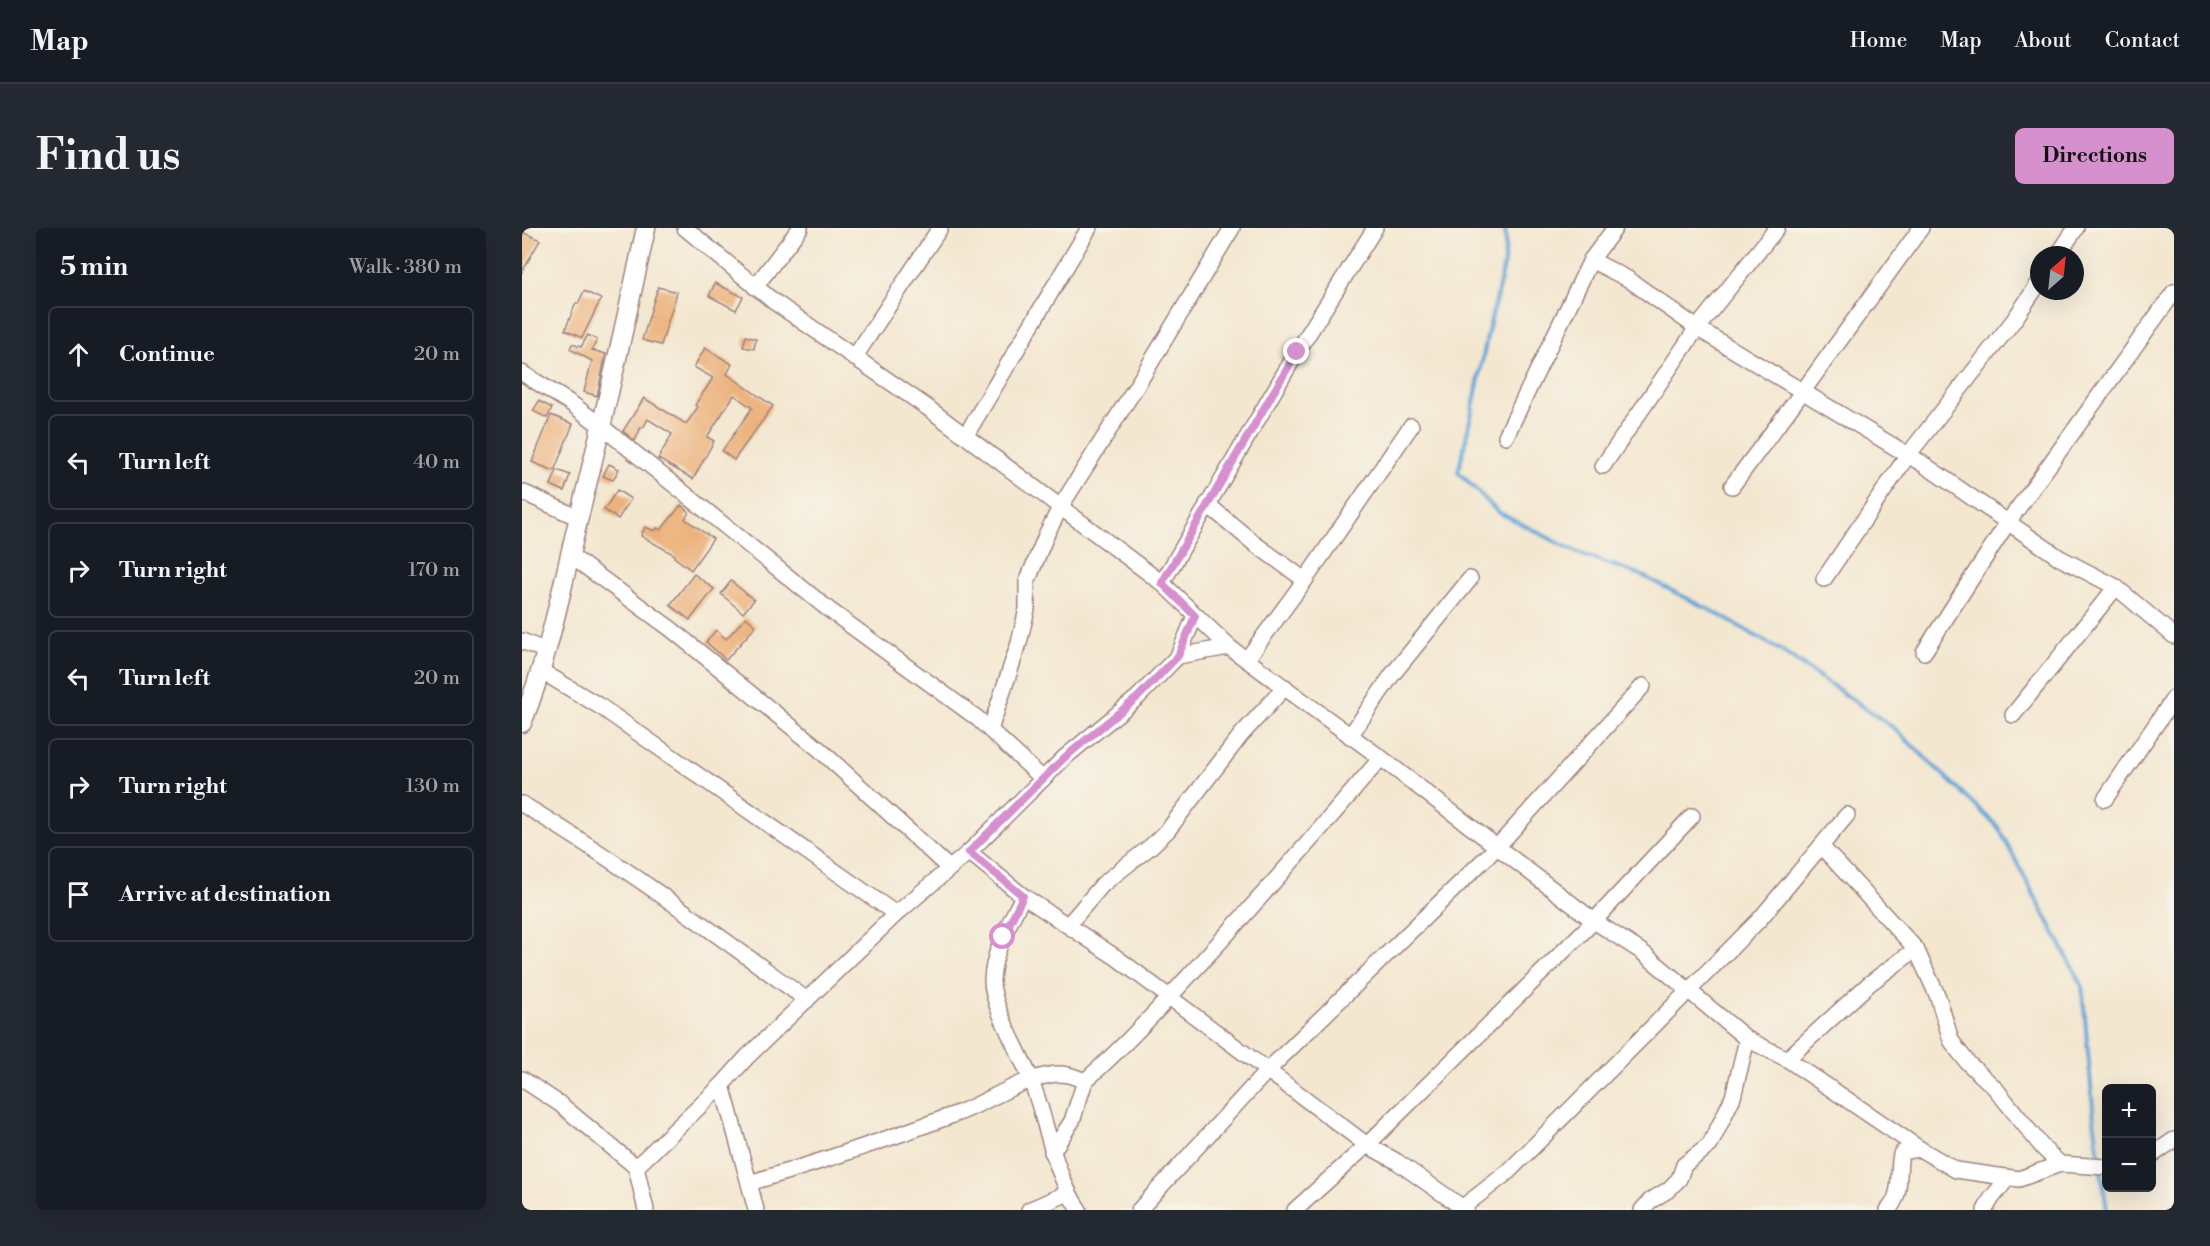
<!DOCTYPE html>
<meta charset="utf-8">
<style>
body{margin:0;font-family:"Libre Bodoni",serif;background:#242831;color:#f1f3f6}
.controls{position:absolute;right:18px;bottom:18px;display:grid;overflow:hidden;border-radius:9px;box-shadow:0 6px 24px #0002}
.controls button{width:54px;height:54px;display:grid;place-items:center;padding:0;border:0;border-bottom:2px solid #363941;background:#171b24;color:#f1f3f6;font:30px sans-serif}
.compass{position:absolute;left:1508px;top:18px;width:54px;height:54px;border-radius:50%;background:#171b24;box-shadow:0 6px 24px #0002;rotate:27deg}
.stop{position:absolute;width:18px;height:18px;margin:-14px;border:4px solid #d690ce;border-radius:50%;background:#fff}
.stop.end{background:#d690ce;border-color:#fff;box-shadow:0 2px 6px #0008}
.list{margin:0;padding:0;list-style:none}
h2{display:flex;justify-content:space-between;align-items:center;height:78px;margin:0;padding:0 24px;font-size:26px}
h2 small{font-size:20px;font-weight:400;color:#9ea1a6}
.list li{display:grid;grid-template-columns:39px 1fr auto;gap:18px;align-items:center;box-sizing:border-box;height:96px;margin:0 12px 12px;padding:0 12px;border:2px solid #363941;border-radius:9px}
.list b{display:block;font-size:22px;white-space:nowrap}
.list em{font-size:20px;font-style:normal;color:#9ea1a6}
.icon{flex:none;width:33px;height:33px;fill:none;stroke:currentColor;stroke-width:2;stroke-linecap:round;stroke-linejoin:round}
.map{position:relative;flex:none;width:1652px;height:982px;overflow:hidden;border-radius:9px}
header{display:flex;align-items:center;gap:36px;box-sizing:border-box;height:84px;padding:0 30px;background:#171b24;border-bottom:2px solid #363941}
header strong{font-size:28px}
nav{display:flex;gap:33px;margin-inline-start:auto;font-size:21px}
.intro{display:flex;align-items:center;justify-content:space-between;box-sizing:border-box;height:144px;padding:0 36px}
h1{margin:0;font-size:42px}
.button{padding:15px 27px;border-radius:9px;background:#d690ce;color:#111;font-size:21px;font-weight:700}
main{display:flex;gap:36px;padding:0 36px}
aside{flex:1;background:#171b24;border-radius:9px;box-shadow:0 6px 24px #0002}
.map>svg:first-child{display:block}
</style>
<header>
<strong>Map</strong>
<nav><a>Home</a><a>Map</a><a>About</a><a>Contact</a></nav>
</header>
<div class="intro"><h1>Find us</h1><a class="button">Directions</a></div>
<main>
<aside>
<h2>5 min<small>Walk · 380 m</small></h2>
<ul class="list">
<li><svg class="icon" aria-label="ahead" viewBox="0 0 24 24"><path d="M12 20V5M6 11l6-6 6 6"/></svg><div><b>Continue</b></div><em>20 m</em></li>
<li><svg class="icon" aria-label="left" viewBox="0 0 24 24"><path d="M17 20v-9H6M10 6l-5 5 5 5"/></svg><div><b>Turn left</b></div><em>40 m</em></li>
<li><svg class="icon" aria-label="right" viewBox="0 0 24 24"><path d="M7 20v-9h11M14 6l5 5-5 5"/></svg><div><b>Turn right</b></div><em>170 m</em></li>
<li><svg class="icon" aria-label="left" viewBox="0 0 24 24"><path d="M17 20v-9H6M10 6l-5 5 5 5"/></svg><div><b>Turn left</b></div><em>20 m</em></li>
<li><svg class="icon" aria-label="right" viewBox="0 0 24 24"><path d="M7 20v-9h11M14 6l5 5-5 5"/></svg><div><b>Turn right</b></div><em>130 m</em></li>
<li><svg class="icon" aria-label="arrive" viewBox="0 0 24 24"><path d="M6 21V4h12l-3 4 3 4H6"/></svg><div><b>Arrive at destination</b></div></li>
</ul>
</aside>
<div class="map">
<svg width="1652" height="982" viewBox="0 0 1652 982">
<rect width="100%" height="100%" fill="#f7f3e8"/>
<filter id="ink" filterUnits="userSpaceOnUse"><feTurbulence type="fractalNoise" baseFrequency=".0167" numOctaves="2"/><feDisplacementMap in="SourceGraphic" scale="12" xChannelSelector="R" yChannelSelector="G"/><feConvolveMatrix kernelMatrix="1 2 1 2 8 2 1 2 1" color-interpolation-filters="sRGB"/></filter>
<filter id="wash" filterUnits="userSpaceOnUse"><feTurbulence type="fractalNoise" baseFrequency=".008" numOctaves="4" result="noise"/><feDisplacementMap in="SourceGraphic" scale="24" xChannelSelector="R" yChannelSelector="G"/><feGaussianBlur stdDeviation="1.35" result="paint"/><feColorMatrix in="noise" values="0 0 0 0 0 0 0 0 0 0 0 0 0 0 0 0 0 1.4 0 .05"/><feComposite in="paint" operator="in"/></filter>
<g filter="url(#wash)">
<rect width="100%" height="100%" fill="#f3e7d0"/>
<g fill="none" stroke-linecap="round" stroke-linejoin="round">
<g stroke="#62a4d6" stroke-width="4">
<path d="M983 0C987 36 972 73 965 109 956 154 948 199 936 244L976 284 1058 326 1117 346 1190 383 1260 423 1372 500 1476 599 1560 757 1572 891 1578 934"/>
<path d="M1579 942 1585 982"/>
</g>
</g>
<g id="blocks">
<g fill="#ecb27d">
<path d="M0 4 18 12 0 44Z"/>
<path d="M193 55 221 69 214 82 187 68Z"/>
<path d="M136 59 155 64 139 117 120 112Z"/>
<path d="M62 63 79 71 60 110 43 102 54 75 56 76Z"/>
<path d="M66 107 75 112 70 122 84 126 75 168 62 164 70 133 48 121 50 116 59 119Z"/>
<path d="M224 108 234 111 232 121 221 119Z"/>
<path d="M183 120 210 136 205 146 251 178 212 232 200 223 230 180 212 167 185 209 192 213 171 251 136 231 150 206 126 191 121 200 119 199 113 213 101 203 122 170 164 196 176 179 173 177 191 150 172 139Z"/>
<path d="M17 173 30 180 25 190 11 183Z"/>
<path d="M29 187 51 196 32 243 10 234Z"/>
<path d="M87 236 97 241 91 252 81 248Z"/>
<path d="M35 242 48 247 42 263 29 257Z"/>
<path d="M95 262 109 271 96 291 82 282Z"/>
<path d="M159 277 167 284 163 291 191 311 169 342 152 329 153 327 119 308 123 299 133 303 135 300 139 302Z"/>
<path d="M172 346 192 361 168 392 148 377Z"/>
<path d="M209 353 232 372 221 385 199 366Z"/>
<path d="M224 389 234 398 204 432 184 414 194 402 204 411Z"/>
</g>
</g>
</g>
<g filter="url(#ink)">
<use href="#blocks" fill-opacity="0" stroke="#9e837e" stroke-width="1.5"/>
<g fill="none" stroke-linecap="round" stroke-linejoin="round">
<g stroke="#9e837e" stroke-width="18">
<g id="minor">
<path d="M163 0 251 73 406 180 640 355 707 419 859 530 1072 693 1120 724 1225 811 1265 831 1398 921 1434 942 1497 951 1538 936 1584 939"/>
<path d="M1536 27 1554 0"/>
<path d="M1069 32 1106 51 1175 100 1401 236 1538 330 1594 359 1652 408"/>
<path d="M233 59 278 0"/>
<path d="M332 130 418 0"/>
<path d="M0 145 50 176 79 198 306 381 455 490 521 551"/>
<path d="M444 207 567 0"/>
<path d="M984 208 1069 32 1093 0"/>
<path d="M1081 238 1175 100 1255 0"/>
<path d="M1210 258 1281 163 1399 0"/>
<path d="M0 264 57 290"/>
<path d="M685 276 733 316 783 352"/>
<path d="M49 328 149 401 297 521 427 640"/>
<path d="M1302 351 1386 227 1492 92 1517 55"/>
<path d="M640 355 775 124 853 0"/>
<path d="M0 413 24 423"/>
<path d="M1402 424 1486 294 1652 64"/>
<path d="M656 428 707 419"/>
<path d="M725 431 783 352 889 198"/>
<path d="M19 443 79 479 374 686"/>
<path d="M1491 487 1594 359"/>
<path d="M468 502 497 415 505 381V354L525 305 539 278 614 159 710 0"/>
<path d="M828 508 870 447 948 351"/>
<path d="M1583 571 1652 470"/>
<path d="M0 576C99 635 191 704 285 772"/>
<path d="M1299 618 1394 721 1416 769 1429 812 1435 821 1446 835 1473 860 1521 920 1538 936"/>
<path d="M447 624 501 668 595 730 845 917 874 933 944 982"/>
<path d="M501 668C488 695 471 722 470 753 470 779 498 824 508 850 526 894 530 942 557 982"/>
<path d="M546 697 581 656 628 619 646 602 719 507 763 459"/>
<path d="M1265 831 1347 756 1394 721"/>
<path d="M0 851 38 876 114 939 124 982"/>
<path d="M200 857 227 955C299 934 369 910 439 884 469 872 497 852 528 847 541 844 551 848 563 853 606 815 645 772 684 729 744 664 802 597 859 530"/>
<path d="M530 924 550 893 563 853"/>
<path d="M1630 927 1652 912"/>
<path d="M114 939 200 857 225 829 374 686 447 624 542 530 616 469 656 428 673 388"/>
<path d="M227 955 234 982"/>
<path d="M941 979 986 944 1237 692 1325 587"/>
<path d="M507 982 546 965"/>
<path d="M617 982 745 843 975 619 1121 458"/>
<path d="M773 982 845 917 1072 693 1170 588"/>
<path d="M1120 982 1128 973 1146 962 1157 951 1162 937 1188 917 1211 869 1225 811"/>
<path d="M1366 982C1381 966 1375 945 1379 926L1383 923 1398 921"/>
<path d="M1463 982 1469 971 1485 951"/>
</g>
</g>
<g stroke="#9e837e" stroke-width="21">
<path id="tertiary" d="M0 495C27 429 40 358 57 289 81 193 103 97 124 0"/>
</g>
<use href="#minor" stroke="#fff" stroke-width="15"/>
<use href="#tertiary" stroke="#fff" stroke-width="18"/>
</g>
</g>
<g fill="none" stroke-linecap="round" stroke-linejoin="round" filter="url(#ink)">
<path stroke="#d690ce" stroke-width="8" d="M481 709 501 668 447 624 542 530 616 469 656 428 673 388 640 355 775 124"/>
</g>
</svg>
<div class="controls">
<button>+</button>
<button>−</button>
</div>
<svg class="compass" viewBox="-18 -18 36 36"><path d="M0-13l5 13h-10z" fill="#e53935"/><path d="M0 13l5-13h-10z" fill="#9ea1a6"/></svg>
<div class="stop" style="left:481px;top:709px"></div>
<div class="stop end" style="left:775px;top:124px"></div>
</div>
</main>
